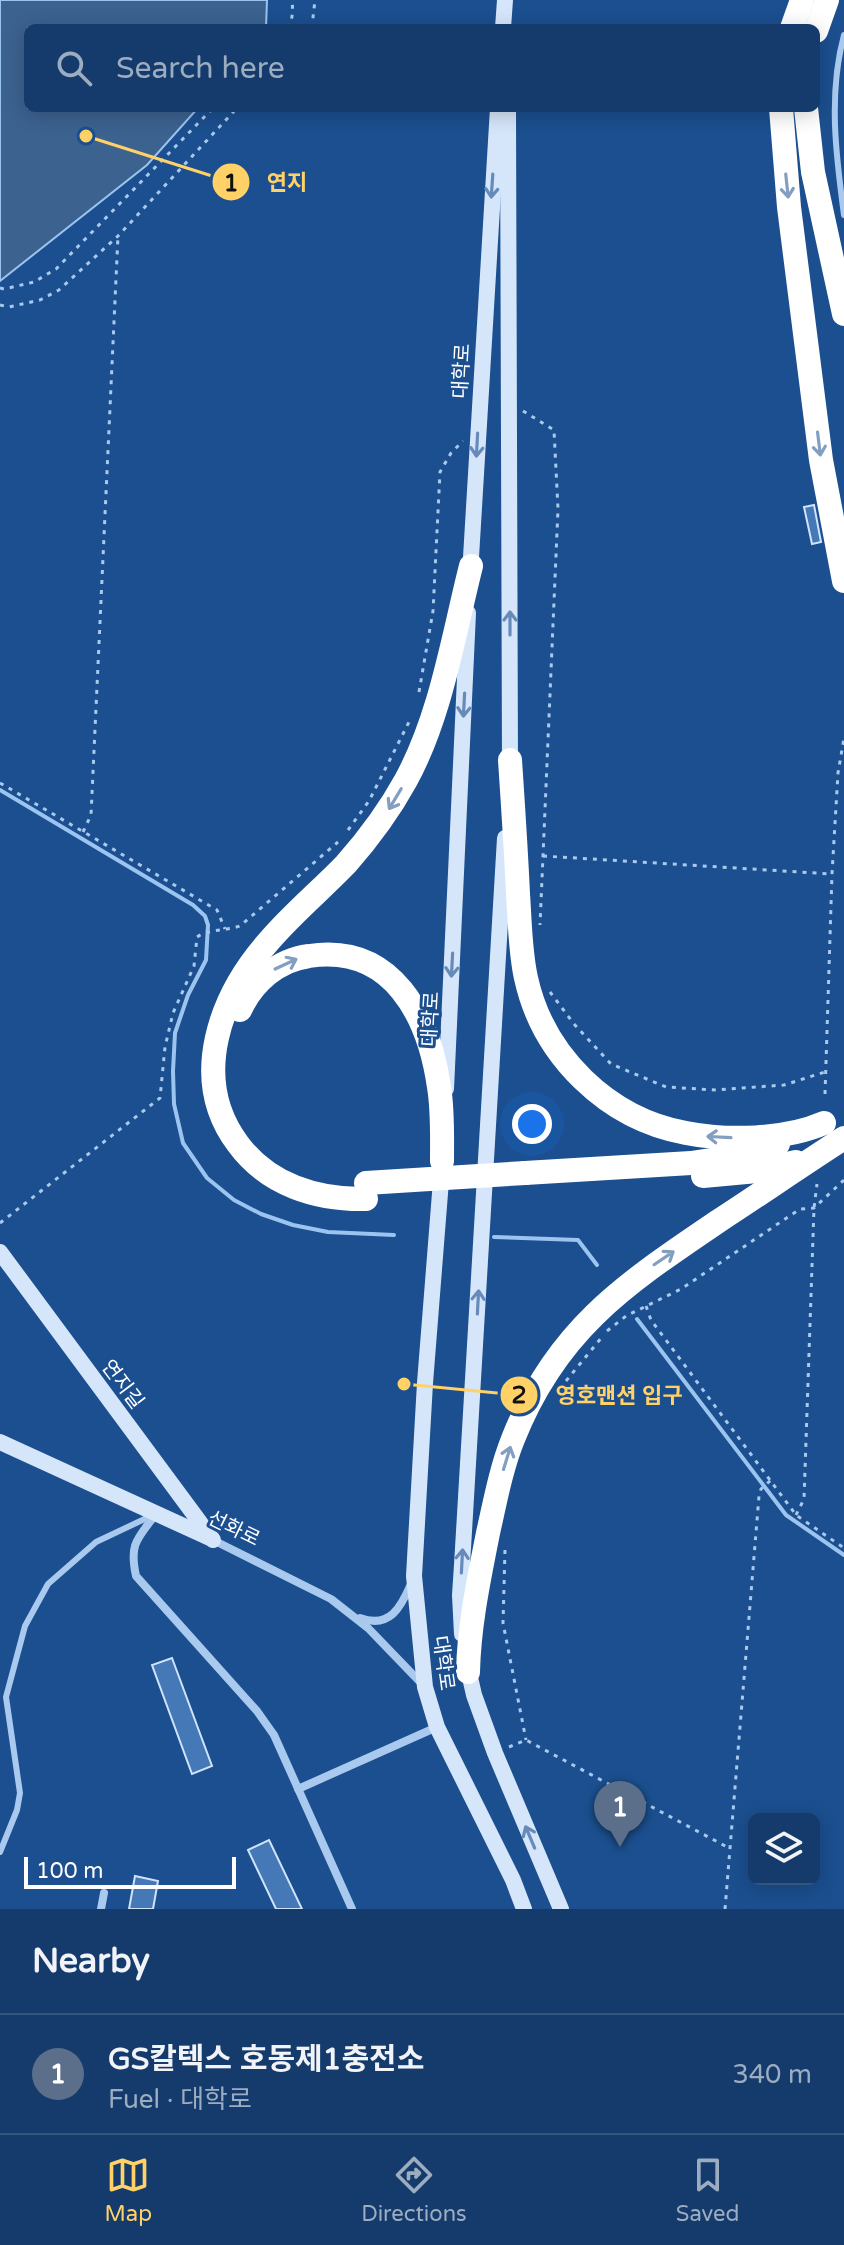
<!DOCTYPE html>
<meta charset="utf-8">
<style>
body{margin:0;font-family:"Varela Round","Noto Sans KR",sans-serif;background:#1d4271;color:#f1f3f6}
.controls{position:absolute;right:24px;bottom:24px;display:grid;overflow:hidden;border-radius:12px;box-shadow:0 4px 20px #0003}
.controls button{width:72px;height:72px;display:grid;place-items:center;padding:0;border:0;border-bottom:2px solid #33557e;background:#143b6b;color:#f1f3f6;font:40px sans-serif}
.scale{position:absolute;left:24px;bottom:20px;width:212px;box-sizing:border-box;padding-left:8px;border:4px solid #fff;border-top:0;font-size:22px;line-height:28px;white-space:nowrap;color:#fff;-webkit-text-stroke:6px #1b4f8f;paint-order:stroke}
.you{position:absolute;left:532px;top:1124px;width:28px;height:28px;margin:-20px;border:6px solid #fff;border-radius:50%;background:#1a73e8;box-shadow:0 0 0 12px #1a73e833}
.badge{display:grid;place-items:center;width:52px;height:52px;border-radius:50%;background:#ffd166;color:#fff;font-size:26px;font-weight:700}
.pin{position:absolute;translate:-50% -66px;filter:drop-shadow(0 2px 4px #0008)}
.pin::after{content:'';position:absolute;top:42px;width:28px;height:24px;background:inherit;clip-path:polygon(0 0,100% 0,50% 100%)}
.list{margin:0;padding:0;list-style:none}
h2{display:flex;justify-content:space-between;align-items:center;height:104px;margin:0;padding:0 32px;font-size:34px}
h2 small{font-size:26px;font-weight:400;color:#9dadc1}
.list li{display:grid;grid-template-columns:52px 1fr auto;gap:24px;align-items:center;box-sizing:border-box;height:120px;padding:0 32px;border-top:2px solid #33557e}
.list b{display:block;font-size:30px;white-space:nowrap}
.list p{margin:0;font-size:26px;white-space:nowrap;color:#9dadc1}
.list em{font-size:26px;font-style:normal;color:#9dadc1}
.icon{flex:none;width:44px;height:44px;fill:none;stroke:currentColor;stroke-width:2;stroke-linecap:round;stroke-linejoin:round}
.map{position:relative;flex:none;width:844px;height:1909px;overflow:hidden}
.search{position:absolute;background:#143b6b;box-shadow:0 4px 20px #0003;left:24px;right:24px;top:24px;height:88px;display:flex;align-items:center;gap:20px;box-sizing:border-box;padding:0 28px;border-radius:12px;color:#9dadc1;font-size:30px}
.sheet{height:224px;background:#143b6b}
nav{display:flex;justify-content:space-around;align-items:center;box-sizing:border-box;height:112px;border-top:2px solid #33557e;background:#143b6b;font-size:22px;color:#9dadc1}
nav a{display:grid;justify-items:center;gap:4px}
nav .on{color:#ffd166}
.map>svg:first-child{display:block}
</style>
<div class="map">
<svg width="844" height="1909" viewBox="0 0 844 1909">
<rect width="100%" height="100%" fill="#1b4f8f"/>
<path fill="#3c6290" stroke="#9cc4f0" stroke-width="2" d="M0 0H267L266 28H28V108H198L147 165 0 281Z"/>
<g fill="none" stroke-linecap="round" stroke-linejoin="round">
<g stroke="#9cc4f0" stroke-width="4">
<path d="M0 790 193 905 205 916 208 925 206 960 188 995 175 1033 173 1071 174 1104 183 1143 207 1178 234 1200 261 1214 293 1225 328 1232 394 1235"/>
<path d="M494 1237 578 1240 597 1265"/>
<path d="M637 1319 786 1515 844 1555"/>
</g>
</g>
<g fill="#4478b7" stroke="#cfe3fa" stroke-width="2">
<path d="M814 505 821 542 812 544 804 507Z"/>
<path d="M172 1658 212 1766 192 1774 152 1665Z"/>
<path d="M269 1840 302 1909H276L248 1850Z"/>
<path d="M135 1876 158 1881 153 1909H129Z"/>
</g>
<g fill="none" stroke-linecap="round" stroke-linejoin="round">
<g stroke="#a9c9ee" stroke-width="3" stroke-dasharray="4 6" stroke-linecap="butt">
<path d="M288 28C293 18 293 11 292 0"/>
<path d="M311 28 312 26 315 0"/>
<path d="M0 288 4 289 34 282 56 269 213 108"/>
<path d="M0 305 9 307 40 300 59 290 118 236 237 108"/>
<path d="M523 411 554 430 558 509 540 925"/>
<path d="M419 692 433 611 440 472 451 453 463 441"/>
<path d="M0 783 217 910 225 929"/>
<path d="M348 830 369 801 411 718"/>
<path d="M83 832 91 815 118 236"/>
<path d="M543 856 831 874"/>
<path d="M550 992 574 1024 611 1064 666 1087 716 1090 784 1085 825 1072"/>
<path d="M825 1094 832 874 838 773 844 738"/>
<path d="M0 1223 160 1098 165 1047 173 1013 194 966 197 937C208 929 226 931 240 926L338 842"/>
<path d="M646 1306 651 1320 796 1515 844 1548"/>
<path d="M607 1331 626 1316 681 1289 800 1209 814 1208 844 1180"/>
<path d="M566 1381 602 1337"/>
<path d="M796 1515 804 1499 814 1208 817 1184"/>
<path d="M505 1550 503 1623 526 1740"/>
<path d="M509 1747 526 1740 729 1848"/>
<path d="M725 1909 759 1496 761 1489 771 1480"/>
</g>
<g stroke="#a9c9ee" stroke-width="6">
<path d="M844 35C828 94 836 156 844 215"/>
<path d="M0 1852 17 1810 20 1793 6 1697 25 1626 48 1584 96 1542 153 1515"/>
</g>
<g stroke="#a9c9ee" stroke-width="8">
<path d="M156 1514C137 1539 129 1544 136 1576L257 1711 274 1735 352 1909"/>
<path d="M213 1540 331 1599 368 1628 422 1684"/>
<path d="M360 1618C390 1629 401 1607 411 1584"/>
<path d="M298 1789 437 1727"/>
<path d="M101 1909 104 1893"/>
</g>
<g stroke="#d6e6fa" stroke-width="16">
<path d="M503 28 505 0"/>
<path d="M508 108 510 767"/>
<path d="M470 574 498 108"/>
<path d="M446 1089 468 613"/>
<path d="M442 1168 425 1383 414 1576 425 1687 437 1727 513 1880 524 1909"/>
<path d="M0 1252 213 1540"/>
<path d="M0 1442 212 1539"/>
<path d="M462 1634 460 1595 462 1565 505 838"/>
<path d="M467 1664 474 1695 495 1753 561 1909"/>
</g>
<g stroke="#fff" stroke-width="24">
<path d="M792 28 802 0"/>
<path d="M816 31 827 0"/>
<path d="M781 108 789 207 821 460 844 581"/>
<path d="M806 108 813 172 844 314"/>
<path d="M510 760C513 805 516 849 518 894 520 922 520 951 526 978 543 1056 608 1119 686 1133 727 1141 785 1140 824 1123"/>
<path d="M240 1010C253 982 278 960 309 956 393 943 429 1017 439 1087 443 1111 442 1136 442 1161"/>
<path d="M525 1173 691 1163 737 1156 778 1144"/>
<path d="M703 1176 757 1171 796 1162"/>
<path d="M366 1199C317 1200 268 1185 238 1144 189 1079 220 996 269 941 293 913 321 890 346 864 369 838 389 811 406 780 441 716 453 637 471 566"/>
<path d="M468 1672C469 1625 479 1579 488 1533 495 1502 501 1469 513 1439 556 1330 624 1285 717 1222 760 1194 802 1165 844 1138"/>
</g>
<path stroke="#fff" stroke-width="24" d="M366 1183 525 1173"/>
</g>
<defs><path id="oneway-shaft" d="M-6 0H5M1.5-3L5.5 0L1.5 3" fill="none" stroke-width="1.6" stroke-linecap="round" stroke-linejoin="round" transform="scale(2)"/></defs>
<g stroke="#668bba">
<use href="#oneway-shaft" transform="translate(492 186) rotate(94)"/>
<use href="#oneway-shaft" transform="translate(477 445) rotate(93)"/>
<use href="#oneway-shaft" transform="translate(510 623) rotate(-90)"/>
<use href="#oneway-shaft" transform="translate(464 705) rotate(93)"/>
<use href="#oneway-shaft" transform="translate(452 965) rotate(93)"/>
<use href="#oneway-shaft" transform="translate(478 1302) rotate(-87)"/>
<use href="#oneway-shaft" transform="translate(462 1561) rotate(-87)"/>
<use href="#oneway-shaft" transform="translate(530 1837) rotate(-113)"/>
</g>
<g stroke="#829ec1">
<use href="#oneway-shaft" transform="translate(787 186) rotate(84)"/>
<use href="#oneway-shaft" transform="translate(819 444) rotate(83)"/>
<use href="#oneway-shaft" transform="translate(395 799) rotate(121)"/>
<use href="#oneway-shaft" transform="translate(286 964) rotate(-25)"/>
<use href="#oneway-shaft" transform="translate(719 1137) rotate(-177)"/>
<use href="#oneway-shaft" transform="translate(664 1258) rotate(-34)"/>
<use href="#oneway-shaft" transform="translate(507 1458) rotate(-73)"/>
</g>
<g text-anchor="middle" stroke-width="6" stroke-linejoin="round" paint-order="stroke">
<g font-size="20" fill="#fff" stroke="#1b4f8f">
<text transform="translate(461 371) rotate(-87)" y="7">대학로</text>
<text transform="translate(430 1019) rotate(-87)" y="7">대학로</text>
<text transform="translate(123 1384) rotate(53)" y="7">연지길</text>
<text transform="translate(234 1528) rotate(26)" y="7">선화로</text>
<text transform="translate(444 1663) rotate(82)" y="7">대학로</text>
</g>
</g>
<path fill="none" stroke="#ffd166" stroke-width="3" d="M86 136L231 182M404 1384L519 1395"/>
<g fill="#ffd166" stroke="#1b4f8f" stroke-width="3">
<circle cx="86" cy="136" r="8"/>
<circle cx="404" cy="1384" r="8"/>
<circle cx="231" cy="182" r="20"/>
<circle cx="519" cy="1395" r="20"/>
</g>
<g font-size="24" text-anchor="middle" font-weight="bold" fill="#111">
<text x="231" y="191">1</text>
<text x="519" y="1403">2</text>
</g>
<g font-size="22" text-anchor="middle" font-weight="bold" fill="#ffd166" stroke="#1b4f8f" stroke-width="6" stroke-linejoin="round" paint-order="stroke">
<text x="287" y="190">연지</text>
<text x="619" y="1403">영호맨션 입구</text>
</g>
</svg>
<div class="controls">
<button><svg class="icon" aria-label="layers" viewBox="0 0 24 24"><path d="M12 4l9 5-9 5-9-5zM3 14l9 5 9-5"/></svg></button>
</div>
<div class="scale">100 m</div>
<div class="you"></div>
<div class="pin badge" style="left:620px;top:1847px;background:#5c6f8a">1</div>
<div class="search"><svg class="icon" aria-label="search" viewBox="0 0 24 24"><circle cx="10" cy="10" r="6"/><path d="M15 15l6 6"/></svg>Search here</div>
</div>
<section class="sheet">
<h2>Nearby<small></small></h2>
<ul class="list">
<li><span class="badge" style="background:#5c6f8a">1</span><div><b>GS칼텍스 호동제1충전소</b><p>Fuel · 대학로</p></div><em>340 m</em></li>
</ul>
</section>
<nav>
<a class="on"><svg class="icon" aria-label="map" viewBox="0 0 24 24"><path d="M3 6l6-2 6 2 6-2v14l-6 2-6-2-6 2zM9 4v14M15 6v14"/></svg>Map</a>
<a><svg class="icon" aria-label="directions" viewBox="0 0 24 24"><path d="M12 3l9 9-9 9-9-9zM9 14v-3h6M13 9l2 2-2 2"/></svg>Directions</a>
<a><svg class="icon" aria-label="saved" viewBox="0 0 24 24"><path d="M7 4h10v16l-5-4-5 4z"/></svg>Saved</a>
</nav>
